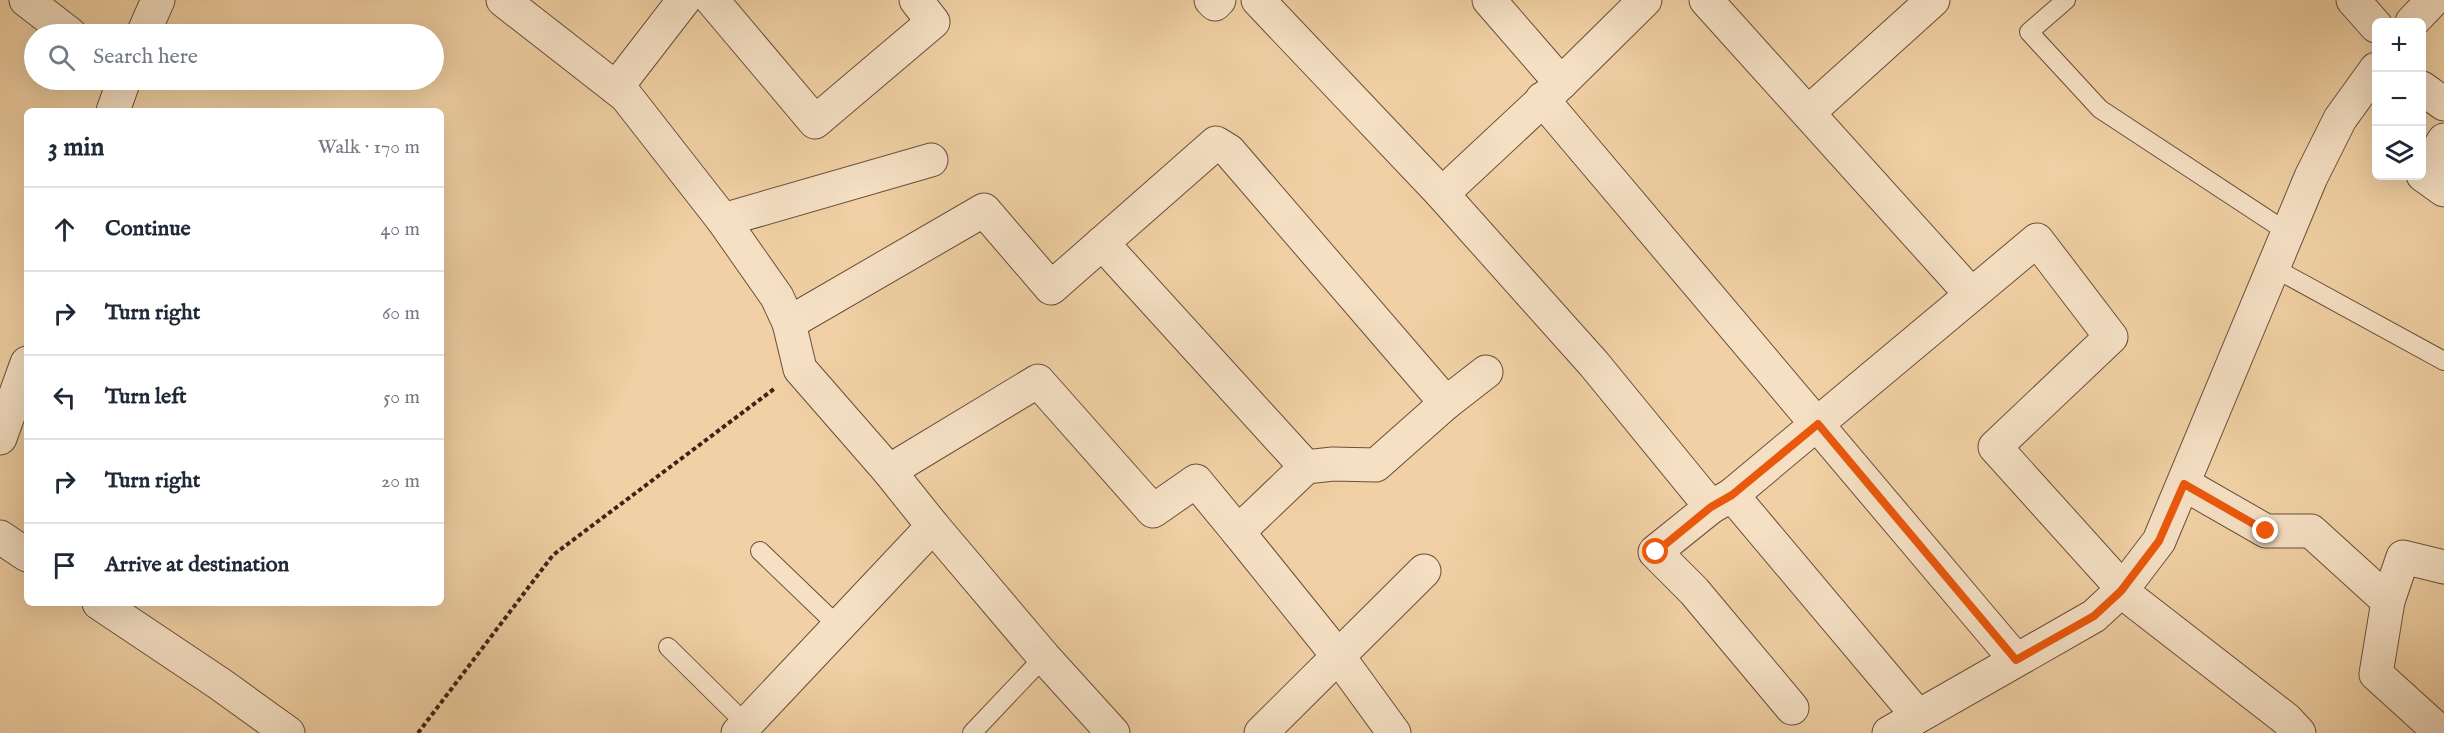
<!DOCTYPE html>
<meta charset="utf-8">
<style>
body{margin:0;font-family:"IM FELL English",serif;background:#f2f2f3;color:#1f2937}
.controls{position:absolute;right:18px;top:18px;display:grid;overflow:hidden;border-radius:9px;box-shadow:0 6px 24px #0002}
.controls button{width:54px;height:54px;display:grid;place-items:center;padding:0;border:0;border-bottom:2px solid #e0e1e3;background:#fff;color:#1f2937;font:30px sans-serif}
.stop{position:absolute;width:18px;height:18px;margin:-14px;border:4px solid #ea580c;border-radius:50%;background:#fff}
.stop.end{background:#ea580c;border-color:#fff;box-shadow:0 2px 6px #0008}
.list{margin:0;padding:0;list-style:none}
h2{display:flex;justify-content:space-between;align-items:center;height:78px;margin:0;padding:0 24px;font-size:26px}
h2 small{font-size:20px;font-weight:400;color:#747a83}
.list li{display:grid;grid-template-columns:39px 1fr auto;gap:18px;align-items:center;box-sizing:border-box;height:84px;padding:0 24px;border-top:2px solid #e0e1e3}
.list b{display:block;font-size:22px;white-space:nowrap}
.list em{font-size:20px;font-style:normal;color:#747a83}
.icon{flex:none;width:33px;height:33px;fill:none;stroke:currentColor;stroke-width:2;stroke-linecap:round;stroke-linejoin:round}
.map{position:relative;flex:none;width:2444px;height:733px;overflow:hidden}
.search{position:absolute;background:#fff;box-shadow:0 6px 24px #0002;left:24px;top:24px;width:420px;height:66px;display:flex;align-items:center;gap:15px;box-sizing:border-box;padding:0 21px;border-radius:33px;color:#747a83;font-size:22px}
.panel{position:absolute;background:#fff;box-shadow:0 6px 24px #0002;left:24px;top:108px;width:420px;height:498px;border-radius:9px}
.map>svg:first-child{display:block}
</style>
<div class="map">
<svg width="2444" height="733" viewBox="0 0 2444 733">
<rect width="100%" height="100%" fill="#f0d0a4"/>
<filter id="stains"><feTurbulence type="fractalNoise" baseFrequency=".00333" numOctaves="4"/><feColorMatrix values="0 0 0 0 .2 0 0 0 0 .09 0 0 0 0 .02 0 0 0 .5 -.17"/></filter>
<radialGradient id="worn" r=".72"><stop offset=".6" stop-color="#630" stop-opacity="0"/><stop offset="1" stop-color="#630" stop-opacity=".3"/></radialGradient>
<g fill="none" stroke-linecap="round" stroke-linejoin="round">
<g stroke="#6a4e3a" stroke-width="20">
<g id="lane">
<path d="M2066 0 2029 32 2100 109 2287 232"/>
<path d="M2274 268 2444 361"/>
<path d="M760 551 837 625"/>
<path d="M668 647 746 724"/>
<path d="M972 733 1044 657"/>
</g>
</g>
<g stroke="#6a4e3a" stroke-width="35">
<g id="street">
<path d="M26 0 70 34"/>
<path d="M503 0 626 96 723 220 777 297 789 323 800 369 889 471 933 526 1044 657 1113 733"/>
<path d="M712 0 815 122 933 22 916 0"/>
<path d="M1211 0 1215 4 1219 0"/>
<path d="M1258 0 1442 194 1594 364 1711 507"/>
<path d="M1489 0 1561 83"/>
<path d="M1706 0 1971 294"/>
<path d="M2353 0 2376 26"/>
<path d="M2412 22 2433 0"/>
<path d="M143 34 158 0"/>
<path d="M616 88 684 0"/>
<path d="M2422 88 2444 104"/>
<path d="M1542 99 2016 660"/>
<path d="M113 111 124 80"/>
<path d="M1809 112 1933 0"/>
<path d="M2444 140 2423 175 2444 190"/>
<path d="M1442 194 1561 83 1645 0"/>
<path d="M723 220 931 160"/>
<path d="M1102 243 1306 467"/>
<path d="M789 323 984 210 1051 288 1216 143 1229 151 1446 403"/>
<path d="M0 438 27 363"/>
<path d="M889 471 1038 381 1153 511 1196 481 1238 532"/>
<path d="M2184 484 2266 531H2311L2388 601 2403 557 2444 567"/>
<path d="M1732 495 1918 716"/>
<path d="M0 537 27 555"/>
<path d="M2121 591 2286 719 2299 733"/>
<path d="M2388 601 2376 674 2441 733"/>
<path d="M99 603 220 684 288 733"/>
<path d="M1792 708 1694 591 1655 552 1711 507 1732 495 2037 240 2111 337 1995 447 2114 579"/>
<path d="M738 733 933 526"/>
<path d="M1261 733 1424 571"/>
<path d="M1394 733 1338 656 1238 532 1306 467 1333 464 1376 465 1446 403 1486 372"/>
<path d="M1889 733 2094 616 2121 591 2159 541 2311 177 2340 119 2376 69"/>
</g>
</g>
<path stroke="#3d2316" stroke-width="4" stroke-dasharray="4.5 3" stroke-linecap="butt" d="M418 733 553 555 774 389"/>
<use href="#lane" stroke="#f5e0c4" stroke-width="18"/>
<use href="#street" stroke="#f5e0c4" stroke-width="33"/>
</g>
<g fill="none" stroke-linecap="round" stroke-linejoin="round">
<path stroke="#ea580c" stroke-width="8" d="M1656 552 1711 507 1732 495 1818 424 2016 660 2094 616 2121 591 2159 541 2184 484 2266 531"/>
</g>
<rect width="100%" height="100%" filter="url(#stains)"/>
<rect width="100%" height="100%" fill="url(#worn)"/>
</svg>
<div class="controls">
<button>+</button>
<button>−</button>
<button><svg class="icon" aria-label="layers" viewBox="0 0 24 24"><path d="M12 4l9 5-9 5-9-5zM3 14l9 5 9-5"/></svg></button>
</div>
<div class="stop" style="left:1656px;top:552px"></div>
<div class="stop end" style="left:2266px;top:531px"></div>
<div class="search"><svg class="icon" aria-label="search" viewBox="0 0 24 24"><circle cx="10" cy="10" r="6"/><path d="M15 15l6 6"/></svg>Search here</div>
<section class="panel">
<h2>3 min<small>Walk · 170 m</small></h2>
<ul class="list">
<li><svg class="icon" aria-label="ahead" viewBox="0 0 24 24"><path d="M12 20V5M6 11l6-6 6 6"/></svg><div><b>Continue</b></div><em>40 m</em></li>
<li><svg class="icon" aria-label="right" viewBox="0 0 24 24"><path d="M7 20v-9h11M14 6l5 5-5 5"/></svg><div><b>Turn right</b></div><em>60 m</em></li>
<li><svg class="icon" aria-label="left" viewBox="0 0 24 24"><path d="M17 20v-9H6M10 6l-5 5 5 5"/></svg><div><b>Turn left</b></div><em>50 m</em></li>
<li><svg class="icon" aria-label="right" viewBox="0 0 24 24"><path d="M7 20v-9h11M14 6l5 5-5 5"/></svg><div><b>Turn right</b></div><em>20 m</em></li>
<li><svg class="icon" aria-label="arrive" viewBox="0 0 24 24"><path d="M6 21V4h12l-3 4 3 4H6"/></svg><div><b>Arrive at destination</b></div></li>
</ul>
</section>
</div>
